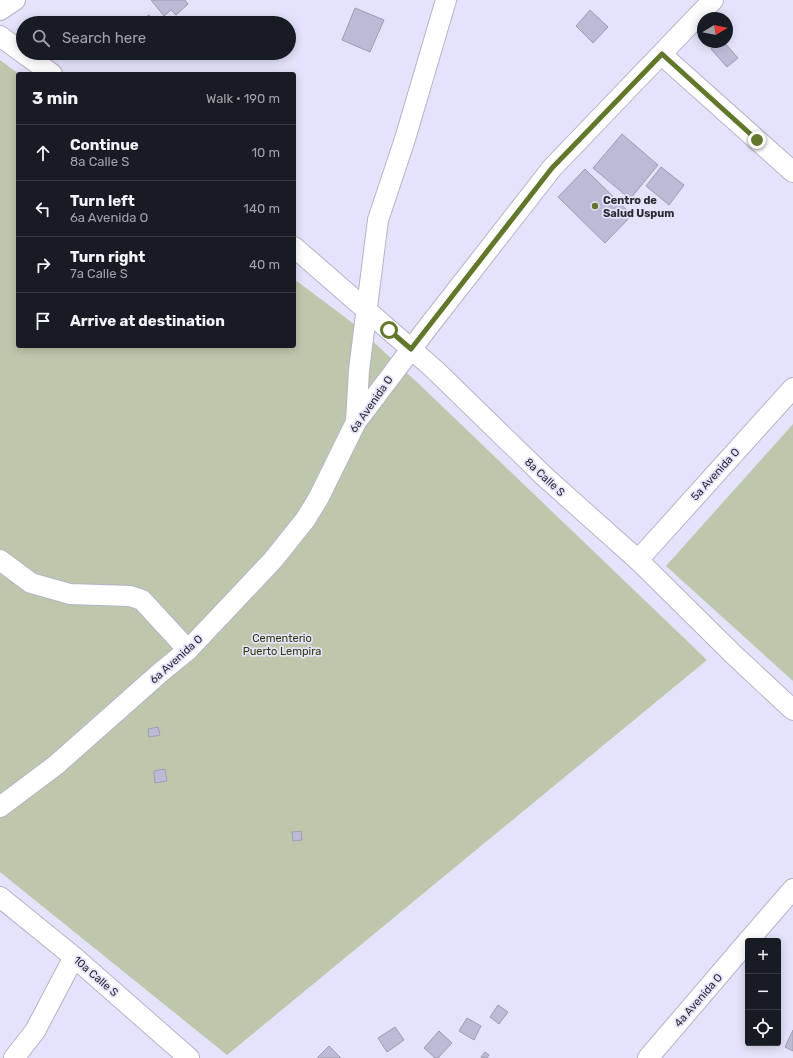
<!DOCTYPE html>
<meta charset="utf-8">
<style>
body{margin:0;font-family:Rubik,sans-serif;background:#20242c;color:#f1f3f6}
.controls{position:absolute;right:12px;bottom:12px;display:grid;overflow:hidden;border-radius:4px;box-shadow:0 2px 10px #0003}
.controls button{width:36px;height:36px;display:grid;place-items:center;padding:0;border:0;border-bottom:1px solid #363941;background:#171b24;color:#f1f3f6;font:20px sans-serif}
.compass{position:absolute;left:697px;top:12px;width:36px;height:36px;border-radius:50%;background:#171b24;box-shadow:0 2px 10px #0003;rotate:80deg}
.stop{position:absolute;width:12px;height:12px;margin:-9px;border:3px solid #61782a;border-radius:50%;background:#fff}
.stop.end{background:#61782a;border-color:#fff;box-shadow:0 1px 4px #0008}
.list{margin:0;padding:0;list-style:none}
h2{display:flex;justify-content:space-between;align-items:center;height:52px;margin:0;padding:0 16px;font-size:17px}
h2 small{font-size:13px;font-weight:400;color:#9ea1a6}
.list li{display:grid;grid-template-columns:26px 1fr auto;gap:12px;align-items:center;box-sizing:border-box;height:56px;padding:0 16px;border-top:1px solid #363941}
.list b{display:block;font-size:15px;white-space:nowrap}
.list p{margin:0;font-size:13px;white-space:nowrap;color:#9ea1a6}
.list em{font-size:13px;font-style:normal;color:#9ea1a6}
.icon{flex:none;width:22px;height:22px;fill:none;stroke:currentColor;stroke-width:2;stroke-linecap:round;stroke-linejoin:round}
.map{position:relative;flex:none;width:793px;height:1058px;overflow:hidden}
.search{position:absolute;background:#171b24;box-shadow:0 2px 10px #0003;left:16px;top:16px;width:280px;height:44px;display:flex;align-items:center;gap:10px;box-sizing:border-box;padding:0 14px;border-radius:22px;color:#9ea1a6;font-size:15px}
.panel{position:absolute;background:#171b24;box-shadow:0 2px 10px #0003;left:16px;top:72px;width:280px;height:276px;border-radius:4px}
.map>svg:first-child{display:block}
</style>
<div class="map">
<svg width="793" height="1058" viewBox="0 0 793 1058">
<rect width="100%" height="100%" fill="#e5e3fb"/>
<g fill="#bdc7ac">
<path d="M0 60 19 74H18V346H294V279L354 324 421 386 707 660 227 1055 0 872Z"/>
<path d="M793 424V681L666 566Z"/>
</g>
<g fill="#bdbad7" stroke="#9e9cb2">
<path d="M151 0H185L188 4 176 15 171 10 164 16Z"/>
<path d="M355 8 384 20 370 52 342 40Z"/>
<path d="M590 10 608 27 593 43 576 26Z"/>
<path d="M149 15 154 23H141L140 21Z"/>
<path d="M719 42H724L738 58 727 67 711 49Z"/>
<path d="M622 134 658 165 630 199 593 168Z"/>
<path d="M661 167 684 185 669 205 646 186Z"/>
<path d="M585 169 632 215 605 243 558 197Z"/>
<path d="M158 727 160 735 149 737 148 729Z"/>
<path d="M165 769 167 781 155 783 154 771Z"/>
<path d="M301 831 302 840 293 841 292 832Z"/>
<path d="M498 1005 508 1012 499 1024 490 1017Z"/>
<path d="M467 1018 481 1026 474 1040 459 1031Z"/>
<path d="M395 1027 404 1040 387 1052 378 1038Z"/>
<path d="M793 1030V1051L785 1047Z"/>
<path d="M439 1031 452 1043 438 1058H435L424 1048Z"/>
<path d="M329 1046 341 1058H317Z"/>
<path d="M485 1052 489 1055 487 1058 481 1057Z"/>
</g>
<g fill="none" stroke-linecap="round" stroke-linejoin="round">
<g stroke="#b5b3ca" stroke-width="22">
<g id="minor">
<path d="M0 10 15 0"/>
<path d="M0 36 23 53"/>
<path d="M23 53 52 74"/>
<path d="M662 55 793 172"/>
<path d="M294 247 434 369 545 477 638 560 735 656 793 710"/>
<path d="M356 422 359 370 378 220 405 139 446 0"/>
<path d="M0 560 31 583 70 594 130 596 142 600 188 650"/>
<path d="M638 560 793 388"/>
<path d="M0 807 56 765 161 672 188 650 273 560 305 520 318 499 356 422 428 327 552 168 713 0"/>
<path d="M0 897 74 957 189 1058"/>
<path d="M748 941 793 889"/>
<path d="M14 1058 35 1031 74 957"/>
<path d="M648 1058 748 941"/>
</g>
</g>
<use href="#minor" stroke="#fff" stroke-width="20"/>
</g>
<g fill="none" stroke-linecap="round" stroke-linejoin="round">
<path stroke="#61782a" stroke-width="5" d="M389 330 411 349 552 168 662 54 757 140"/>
</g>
<circle fill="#61782a" stroke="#e5e3fb" stroke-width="1.5" cx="595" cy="206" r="4"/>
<g text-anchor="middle" stroke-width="3.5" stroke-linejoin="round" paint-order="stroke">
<g font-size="11" font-weight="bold" fill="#2c2b34" stroke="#e5e3fb" text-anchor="start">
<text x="603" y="204">Centro de<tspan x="603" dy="13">Salud Uspum</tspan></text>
</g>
<g font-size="11" fill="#2c2b34" stroke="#e5e3fb">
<text transform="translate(371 404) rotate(-55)" y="4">6a Avenida O</text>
<text transform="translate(715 474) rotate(-48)" y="4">5a Avenida O</text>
<text transform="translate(545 477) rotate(43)" y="4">8a Calle S</text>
<text transform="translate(176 659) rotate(-42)" y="4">6a Avenida O</text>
<text transform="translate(96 976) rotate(41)" y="4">10a Calle S</text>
<text transform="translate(698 1000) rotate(-49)" y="4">4a Avenida O</text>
</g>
<g font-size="11" fill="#2d3b0c" stroke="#e5e3fb">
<text x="282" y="642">Cementerio<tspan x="282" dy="13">Puerto Lempira</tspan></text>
</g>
</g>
</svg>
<div class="controls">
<button>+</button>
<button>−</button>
<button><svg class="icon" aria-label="locate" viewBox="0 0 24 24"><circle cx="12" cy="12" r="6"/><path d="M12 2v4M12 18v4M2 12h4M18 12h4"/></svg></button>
</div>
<svg class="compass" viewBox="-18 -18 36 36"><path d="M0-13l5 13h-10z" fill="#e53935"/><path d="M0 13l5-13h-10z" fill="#9ea1a6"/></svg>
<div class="stop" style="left:389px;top:330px"></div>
<div class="stop end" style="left:757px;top:140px"></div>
<div class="search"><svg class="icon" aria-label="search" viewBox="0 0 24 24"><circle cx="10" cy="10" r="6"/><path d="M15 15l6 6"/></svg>Search here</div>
<section class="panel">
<h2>3 min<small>Walk · 190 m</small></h2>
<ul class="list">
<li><svg class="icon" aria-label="ahead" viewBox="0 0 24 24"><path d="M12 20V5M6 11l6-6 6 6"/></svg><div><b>Continue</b><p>8a Calle S</p></div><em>10 m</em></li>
<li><svg class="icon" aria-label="left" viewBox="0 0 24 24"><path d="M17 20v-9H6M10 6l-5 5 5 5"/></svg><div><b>Turn left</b><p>6a Avenida O</p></div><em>140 m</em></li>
<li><svg class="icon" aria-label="right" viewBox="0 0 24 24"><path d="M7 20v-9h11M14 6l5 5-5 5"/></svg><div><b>Turn right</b><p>7a Calle S</p></div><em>40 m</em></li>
<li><svg class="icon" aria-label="arrive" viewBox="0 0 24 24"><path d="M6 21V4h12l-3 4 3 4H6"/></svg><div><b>Arrive at destination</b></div></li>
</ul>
</section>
</div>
